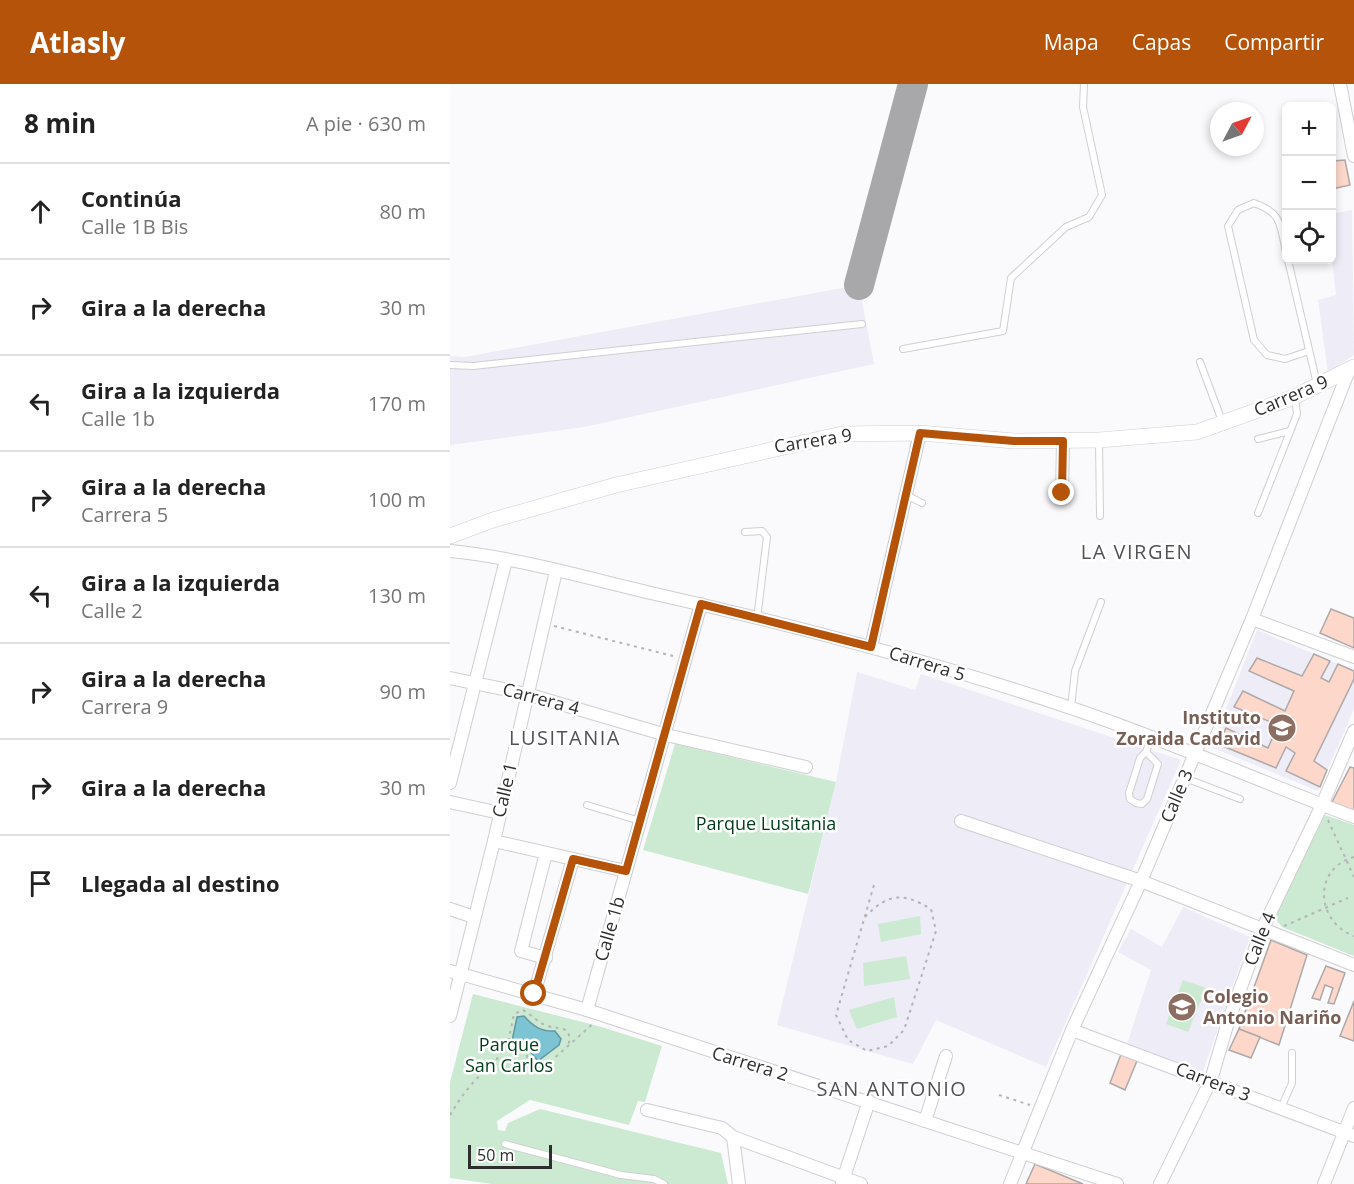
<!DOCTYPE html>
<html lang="es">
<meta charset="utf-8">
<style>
body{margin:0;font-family:"Open Sans",sans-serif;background:#f6f6f6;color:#222}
.controls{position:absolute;right:18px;top:18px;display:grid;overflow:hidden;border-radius:9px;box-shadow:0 3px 9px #0003}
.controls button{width:54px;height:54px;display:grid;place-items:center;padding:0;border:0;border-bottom:2px solid #e0e0e0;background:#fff;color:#222;font:30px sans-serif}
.compass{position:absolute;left:760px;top:18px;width:54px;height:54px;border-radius:50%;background:#fff;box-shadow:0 3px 9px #0003;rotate:49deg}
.scale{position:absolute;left:18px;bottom:15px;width:84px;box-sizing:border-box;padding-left:6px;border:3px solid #2e2e2f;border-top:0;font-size:16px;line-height:21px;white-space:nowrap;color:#2e2e2f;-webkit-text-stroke:4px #fff;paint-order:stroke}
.stop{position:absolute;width:18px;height:18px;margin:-14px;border:4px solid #b45309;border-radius:50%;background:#fff}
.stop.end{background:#b45309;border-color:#fff;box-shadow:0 2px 6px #0008}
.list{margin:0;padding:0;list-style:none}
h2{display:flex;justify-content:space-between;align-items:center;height:78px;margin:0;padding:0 24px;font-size:26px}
h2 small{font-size:20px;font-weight:400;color:#767676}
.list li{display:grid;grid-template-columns:39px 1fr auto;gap:18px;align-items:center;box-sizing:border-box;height:96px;padding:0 24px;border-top:2px solid #e0e0e0}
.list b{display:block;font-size:22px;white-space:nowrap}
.list p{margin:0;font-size:20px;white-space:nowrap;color:#767676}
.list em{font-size:20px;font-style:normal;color:#767676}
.icon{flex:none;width:33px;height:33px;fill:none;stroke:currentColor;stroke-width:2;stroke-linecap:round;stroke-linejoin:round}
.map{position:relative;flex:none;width:904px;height:1100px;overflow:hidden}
header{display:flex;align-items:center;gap:36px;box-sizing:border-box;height:84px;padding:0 30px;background:#b45309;color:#fff}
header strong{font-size:28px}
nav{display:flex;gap:33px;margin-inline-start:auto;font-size:21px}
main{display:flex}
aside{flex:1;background:#fff}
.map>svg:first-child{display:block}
</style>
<header>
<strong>Atlasly</strong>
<nav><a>Mapa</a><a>Capas</a><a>Compartir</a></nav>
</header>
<main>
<aside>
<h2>8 min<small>A pie · 630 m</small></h2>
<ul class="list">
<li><svg class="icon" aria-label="ahead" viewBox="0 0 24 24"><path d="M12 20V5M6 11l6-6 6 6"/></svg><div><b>Continúa</b><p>Calle 1B Bis</p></div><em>80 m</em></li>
<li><svg class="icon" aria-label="right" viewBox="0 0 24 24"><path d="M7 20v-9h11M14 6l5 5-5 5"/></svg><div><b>Gira a la derecha</b></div><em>30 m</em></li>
<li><svg class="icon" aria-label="left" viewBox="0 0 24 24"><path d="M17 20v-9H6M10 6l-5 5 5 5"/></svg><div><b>Gira a la izquierda</b><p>Calle 1b</p></div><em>170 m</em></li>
<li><svg class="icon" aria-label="right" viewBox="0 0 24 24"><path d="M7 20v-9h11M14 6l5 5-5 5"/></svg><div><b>Gira a la derecha</b><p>Carrera 5</p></div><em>100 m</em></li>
<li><svg class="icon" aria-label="left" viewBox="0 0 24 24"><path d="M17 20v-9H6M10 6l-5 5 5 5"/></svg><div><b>Gira a la izquierda</b><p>Calle 2</p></div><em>130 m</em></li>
<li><svg class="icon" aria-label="right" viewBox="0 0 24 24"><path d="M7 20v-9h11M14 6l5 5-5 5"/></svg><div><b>Gira a la derecha</b><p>Carrera 9</p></div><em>90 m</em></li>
<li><svg class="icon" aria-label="right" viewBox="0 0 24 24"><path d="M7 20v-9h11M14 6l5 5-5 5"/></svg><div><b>Gira a la derecha</b></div><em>30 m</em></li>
<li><svg class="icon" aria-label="arrive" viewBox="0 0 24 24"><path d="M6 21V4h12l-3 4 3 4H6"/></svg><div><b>Llegada al destino</b></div></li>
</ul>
</aside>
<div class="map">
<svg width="904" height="1100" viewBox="0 0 904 1100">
<rect width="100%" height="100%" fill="#fafafd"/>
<g fill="#edecf7">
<path d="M902 126 904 271 878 289 868 216 886 211 882 175V130Z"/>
<path d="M409 201 424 280 134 343 0 361V272L15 273Z"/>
<path d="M807 546 904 587V625L868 707 761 663Z"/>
<path d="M407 588 465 606 471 590 731 676 596 983 486 936 463 980 327 941 386 698Z"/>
<path d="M733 823 800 853 753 987 677 960 701 886 668 868 681 845 712 863Z"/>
</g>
<g fill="#cbead1">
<path d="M225 660 386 698 358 810 193 766Z"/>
<path d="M875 731 904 741V872L832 843 824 833Z"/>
<path d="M470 832 471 850 431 858 428 840Z"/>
<path d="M456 872 460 895 414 902 413 879Z"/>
<path d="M733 896 756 904 738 948 716 940Z"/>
<path d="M23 910 148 942 212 962 195 1018 188 1017 179 1041 80 1016 47 1037 48 1046 55 1047 58 1039 90 1025 271 1069 278 1100H42L0 1094V998Z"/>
<path d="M444 913 447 933 407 945 399 926Z"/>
</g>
<path fill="#7cc3d3" stroke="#6596a2" stroke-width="1.5" d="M74 932C83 942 91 948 105 947L111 955 109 961 88 977 78 965 67 962 62 957 67 933Z"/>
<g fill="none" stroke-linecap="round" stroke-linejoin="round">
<path stroke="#a8a8aa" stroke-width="30" d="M409 201 463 0"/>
</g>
<g fill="#fcd7ca" stroke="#ada9a8" stroke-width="1.5">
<path d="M895 76 900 101 882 105V77Z"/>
<path d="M881 525 904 534V564L870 549Z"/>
<path d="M864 570 880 577 871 594 879 598 888 580 904 587V595L864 677 877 686 870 703 836 687 845 669 836 663 826 684 768 660 776 644 818 664 828 641 784 623 793 607 835 627 844 607 799 587 807 574 852 592Z"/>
<path d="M900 683 904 684V727L882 718Z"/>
<path d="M821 856 857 871 829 961 789 945Z"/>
<path d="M876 882 895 889 884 920 878 919 883 904 875 901 870 916 862 914Z"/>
<path d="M904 917V957L890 952Z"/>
<path d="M789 945 810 953 801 974 779 966Z"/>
<path d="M673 965 689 972 675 1006 660 999Z"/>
<path d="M585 1080 633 1100H576Z"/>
</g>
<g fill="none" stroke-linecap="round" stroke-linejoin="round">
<g stroke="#cfcfd2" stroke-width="8">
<g id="service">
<path d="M836 168C830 140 832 129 804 119L788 126 778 142 804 256 817 271 835 275 859 267"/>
<path d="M838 176 867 300"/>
<path d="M453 265 553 247 561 194 616 143 639 133 652 111 633 23 634 0"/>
<path d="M750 278 772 337"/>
<path d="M0 281 23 282 412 240"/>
<path d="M808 355 840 347"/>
<path d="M649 357 650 432"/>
<path d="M456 411 472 419"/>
<path d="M808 429 847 330 845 314"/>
<path d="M295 448 312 447 317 453 307 535"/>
<path d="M621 624 625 587 651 518"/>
<path d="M696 668 690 674 679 709 680 715 686 719 692 720 697 715 708 680 696 668 701 654"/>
<path d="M735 694 790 715"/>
<path d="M137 721 190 737"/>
<path d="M831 1024 842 999V969"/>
<path d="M55 1060 171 1091 204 1095 214 1100"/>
</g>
</g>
<g stroke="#cfcfd2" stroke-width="14">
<g id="minor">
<path d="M890 0 904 72"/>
<path d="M612 409 613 357"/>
<path d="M0 467C72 474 143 496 214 512 351 543 487 579 621 624 717 656 809 697 904 733"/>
<path d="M802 535 904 573"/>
<path d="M421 563 470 349"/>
<path d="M0 594 77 610 216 651 356 683"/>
<path d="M0 699 56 476"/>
<path d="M0 718 50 729"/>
<path d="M511 737 691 797 904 881"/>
<path d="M44 757 176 787"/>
<path d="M0 825 24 833"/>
<path d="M96 874 71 867 96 769"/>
<path d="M0 887 137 926 667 1100"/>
<path d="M84 910 123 775"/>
<path d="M137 926 251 520"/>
<path d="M0 932 44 757 106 487"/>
<path d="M622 946 904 1052"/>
<path d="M197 1026 272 1044 283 1053 411 1100"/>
<path d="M475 1037 496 972"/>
<path d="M283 1053 289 1100"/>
<path d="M392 1099 419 1017"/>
<path d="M560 1100 622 946 691 797 802 535 899 286"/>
<path d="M710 1100 761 996 778 938 812 846 872 721 904 647"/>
<path d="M874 1100 904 1024"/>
</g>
</g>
<g stroke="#cfcfd2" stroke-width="16">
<path id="tertiary" d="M0 452 43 436 166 401 392 350 470 349 564 357 649 356 747 348 844 313 904 283"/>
</g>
<g stroke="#b5b5b8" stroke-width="2" stroke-dasharray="3 4.5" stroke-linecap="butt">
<path d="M104 542 223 572"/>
<path d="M878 736 904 793"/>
<path d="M904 773C862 785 866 838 904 852"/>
<path d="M415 833C438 809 453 808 481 825L486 847 454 946 438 962 417 967 398 956 386 931 424 801"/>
<path d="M834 842 898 814"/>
<path d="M58 959 76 969 80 981"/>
<path d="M42 982 58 959 64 930 73 926C81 930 88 939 97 942 112 946 123 941 118 963"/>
<path d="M549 1011 580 1021"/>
<path d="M0 1031C12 1011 33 979 59 977 70 977 81 982 92 985L144 939"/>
</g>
<use href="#service" stroke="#fff" stroke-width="6"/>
<use href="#minor" stroke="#fff" stroke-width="12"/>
<use href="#tertiary" stroke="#fff" stroke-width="15"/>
</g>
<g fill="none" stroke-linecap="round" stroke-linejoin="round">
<path stroke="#b45309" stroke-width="8" d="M84 910 123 775 176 787 251 520 421 563 470 349 564 357H613L612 409"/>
</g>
<defs>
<g id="school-disc" transform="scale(1.5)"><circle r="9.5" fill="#8d6e63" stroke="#fff"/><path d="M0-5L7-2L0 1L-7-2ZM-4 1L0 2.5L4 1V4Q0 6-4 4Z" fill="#fff"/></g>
</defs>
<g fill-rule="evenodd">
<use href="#school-disc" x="832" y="644"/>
<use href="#school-disc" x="732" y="923"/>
</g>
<g text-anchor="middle" stroke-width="5" stroke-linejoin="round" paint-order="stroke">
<g font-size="18" fill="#2e2e2f" stroke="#fff">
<text transform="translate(841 312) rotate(-23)" y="6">Carrera 9</text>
<text transform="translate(363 357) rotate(-9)" y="6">Carrera 9</text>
<text transform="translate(477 580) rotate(17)" y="6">Carrera 5</text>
<text transform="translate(91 615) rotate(15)" y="6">Carrera 4</text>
<text transform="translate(55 706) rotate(-77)" y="6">Calle 1</text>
<text transform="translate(727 712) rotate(-67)" y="6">Calle 3</text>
<text transform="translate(160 845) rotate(-74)" y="6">Calle 1b</text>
<text transform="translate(810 855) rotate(-68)" y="6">Calle 4</text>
<text transform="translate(300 980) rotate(17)" y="6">Carrera 2</text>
<text transform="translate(763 998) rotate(21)" y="6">Carrera 3</text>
</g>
<g font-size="18" font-weight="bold" fill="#785e54" stroke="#fff" text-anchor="end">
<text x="811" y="640">Instituto<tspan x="811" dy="21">Zoraida Cadavid</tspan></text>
<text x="753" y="919" text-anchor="start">Colegio<tspan x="753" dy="21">Antonio Nariño</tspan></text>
</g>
<g font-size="18" fill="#003c1a" stroke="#fff">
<text x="316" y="746">Parque Lusitania</text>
<text x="59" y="967">Parque<tspan x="59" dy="21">San Carlos</tspan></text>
</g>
<g font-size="20" letter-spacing="1.5" fill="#525154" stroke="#fff">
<text x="687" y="475">LA VIRGEN</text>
<text x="115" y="661">LUSITANIA</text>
<text x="442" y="1012">SAN ANTONIO</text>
</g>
</g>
</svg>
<div class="controls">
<button>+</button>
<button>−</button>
<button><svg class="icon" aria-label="locate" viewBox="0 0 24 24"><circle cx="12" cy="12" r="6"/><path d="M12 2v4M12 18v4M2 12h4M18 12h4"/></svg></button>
</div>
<svg class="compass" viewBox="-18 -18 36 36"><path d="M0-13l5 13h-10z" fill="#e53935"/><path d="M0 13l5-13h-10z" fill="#767676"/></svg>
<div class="scale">50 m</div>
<div class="stop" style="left:84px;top:910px"></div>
<div class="stop end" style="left:612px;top:409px"></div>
</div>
</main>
